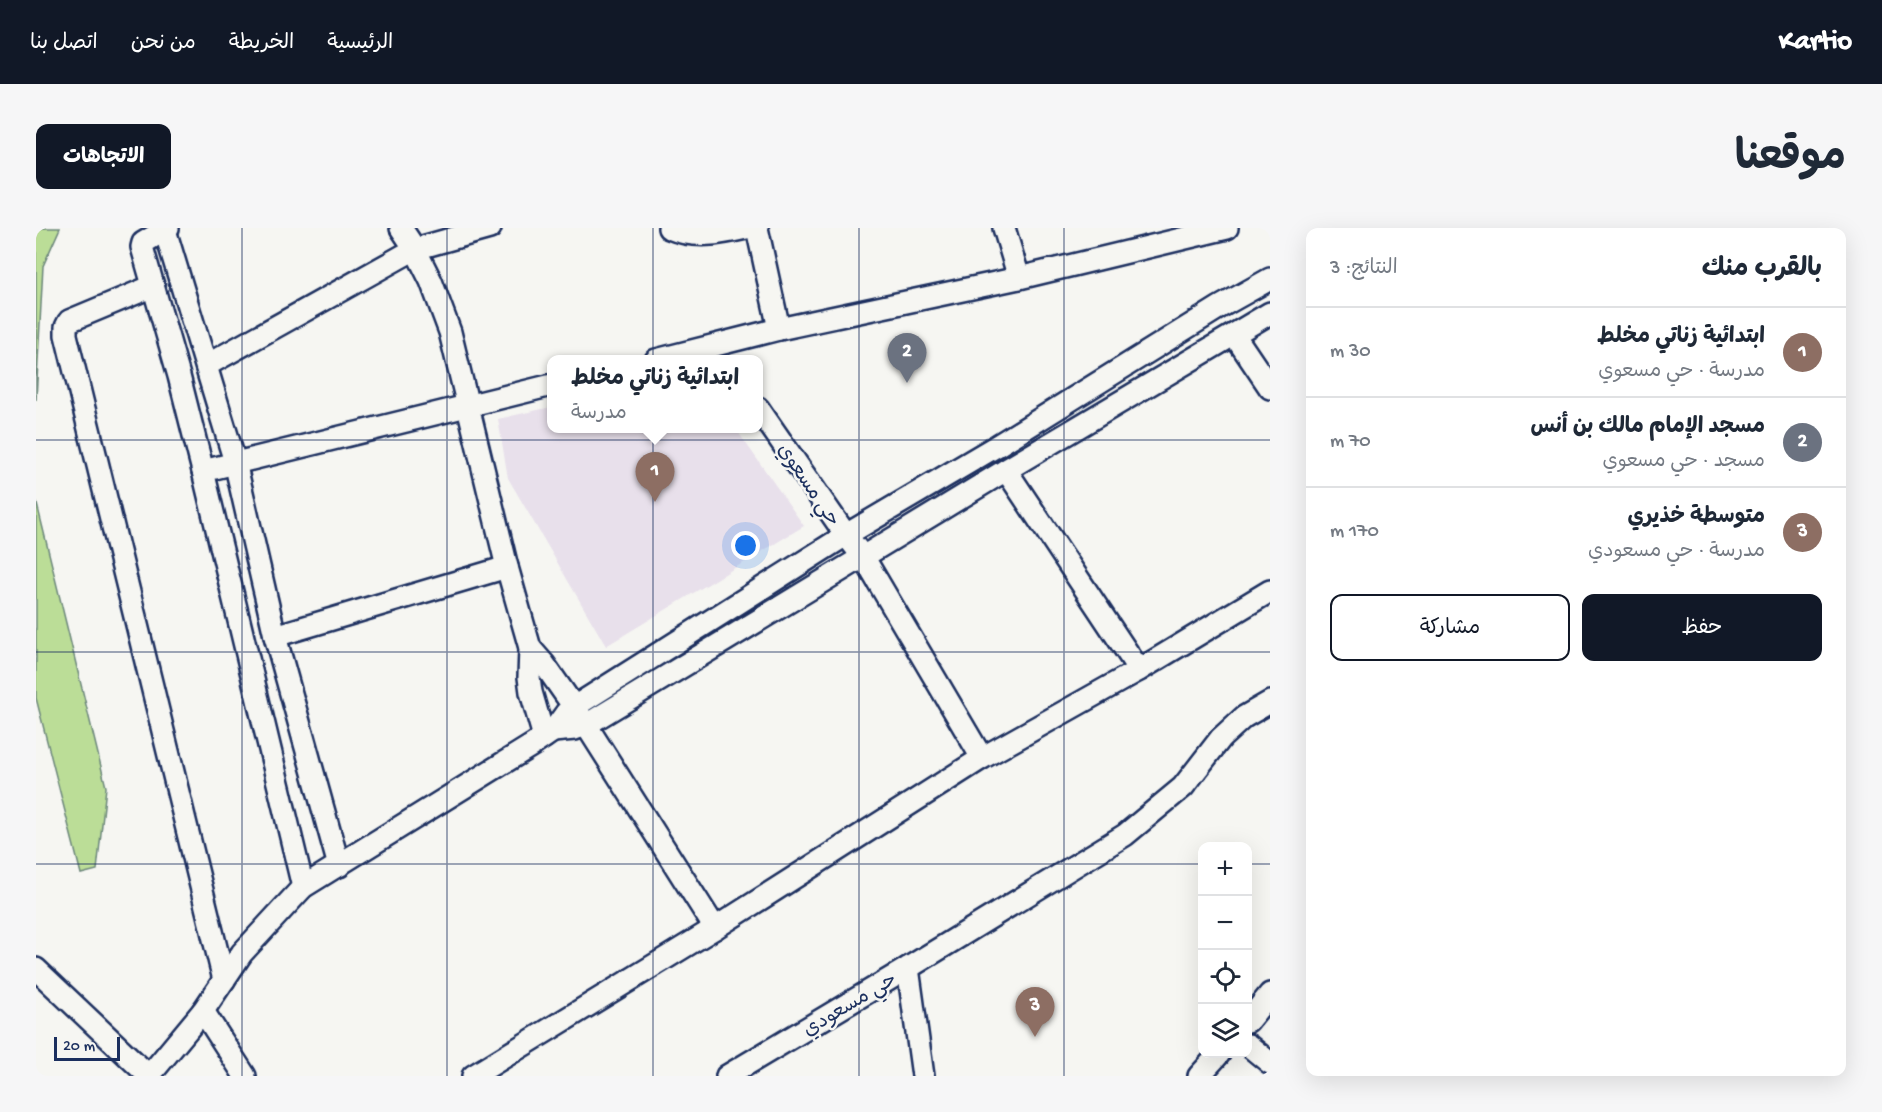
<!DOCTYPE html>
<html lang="ar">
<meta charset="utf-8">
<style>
body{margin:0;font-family:"Gochi Hand","Playpen Sans Arabic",sans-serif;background:#f6f6f7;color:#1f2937;direction:rtl}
.controls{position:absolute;right:18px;bottom:18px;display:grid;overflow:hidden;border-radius:12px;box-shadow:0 6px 24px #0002}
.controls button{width:54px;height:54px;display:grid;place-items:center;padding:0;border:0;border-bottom:2px solid #e0e1e3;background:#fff;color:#1f2937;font:30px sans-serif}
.scale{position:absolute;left:18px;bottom:15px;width:66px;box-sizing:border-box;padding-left:6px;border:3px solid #1b2f5e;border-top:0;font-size:16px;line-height:21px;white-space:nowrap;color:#1b2f5e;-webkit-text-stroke:4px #f6f6f2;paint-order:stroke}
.you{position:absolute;left:710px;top:318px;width:21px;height:21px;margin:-15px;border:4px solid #fff;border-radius:50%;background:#1a73e8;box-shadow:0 0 0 9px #1a73e833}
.badge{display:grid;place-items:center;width:39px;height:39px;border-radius:50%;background:#111827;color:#fff;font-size:20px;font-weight:700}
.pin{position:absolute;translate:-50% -50px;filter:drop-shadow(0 2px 3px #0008)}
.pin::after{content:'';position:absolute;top:32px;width:21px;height:18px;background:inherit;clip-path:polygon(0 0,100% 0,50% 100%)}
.popup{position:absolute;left:511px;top:127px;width:216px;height:78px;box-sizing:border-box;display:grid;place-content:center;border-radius:12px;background:#fff;filter:drop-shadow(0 2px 4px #0005);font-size:20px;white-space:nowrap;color:#747a83}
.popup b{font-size:22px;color:#1f2937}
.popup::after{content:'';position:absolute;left:50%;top:100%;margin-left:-12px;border:12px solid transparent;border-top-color:#fff}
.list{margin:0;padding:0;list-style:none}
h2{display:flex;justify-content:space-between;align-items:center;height:78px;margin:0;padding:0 24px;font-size:26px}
h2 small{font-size:20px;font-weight:400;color:#747a83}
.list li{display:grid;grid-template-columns:39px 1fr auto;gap:18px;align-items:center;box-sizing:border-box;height:90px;padding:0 24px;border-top:2px solid #e0e1e3}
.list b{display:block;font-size:22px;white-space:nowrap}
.list p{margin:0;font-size:20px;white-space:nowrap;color:#747a83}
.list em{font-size:20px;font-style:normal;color:#747a83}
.actions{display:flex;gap:12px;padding:18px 24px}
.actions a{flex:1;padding:14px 0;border:2px solid #111827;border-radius:12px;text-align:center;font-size:21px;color:#111827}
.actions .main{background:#111827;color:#fff}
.icon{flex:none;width:33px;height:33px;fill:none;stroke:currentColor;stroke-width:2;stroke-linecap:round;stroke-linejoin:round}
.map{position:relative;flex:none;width:1234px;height:848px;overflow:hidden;direction:ltr;border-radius:12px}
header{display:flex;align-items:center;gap:36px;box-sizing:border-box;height:84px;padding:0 30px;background:#111827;color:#fff}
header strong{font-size:28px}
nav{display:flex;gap:33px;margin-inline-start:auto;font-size:21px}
.intro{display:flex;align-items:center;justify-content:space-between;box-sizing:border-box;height:144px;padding:0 36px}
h1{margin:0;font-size:42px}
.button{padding:15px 27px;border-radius:12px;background:#111827;color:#fff;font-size:21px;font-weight:700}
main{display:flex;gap:36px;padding:0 36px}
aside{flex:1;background:#fff;border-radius:12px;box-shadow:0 6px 24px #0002}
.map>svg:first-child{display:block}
</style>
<header>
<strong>Kartio</strong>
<nav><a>الرئيسية</a><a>الخريطة</a><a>من نحن</a><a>اتصل بنا</a></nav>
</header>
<div class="intro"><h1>موقعنا</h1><a class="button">الاتجاهات</a></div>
<main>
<aside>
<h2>بالقرب منك<small>النتائج: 3</small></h2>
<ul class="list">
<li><span class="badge" style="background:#8d6e63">1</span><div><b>ابتدائية زناتي مخلط</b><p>مدرسة · حي مسعوي</p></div><em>30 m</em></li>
<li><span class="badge" style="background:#6b7280">2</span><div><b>مسجد الإمام مالك بن أنس</b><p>مسجد · حي مسعوي</p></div><em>70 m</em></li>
<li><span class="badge" style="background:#8d6e63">3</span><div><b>متوسطة خذيري</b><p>مدرسة · حي مسعودي</p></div><em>170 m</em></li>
</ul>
<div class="actions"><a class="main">حفظ</a><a>مشاركة</a></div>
</aside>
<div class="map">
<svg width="1234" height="848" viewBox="0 0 1234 848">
<rect width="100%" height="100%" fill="#f6f6f2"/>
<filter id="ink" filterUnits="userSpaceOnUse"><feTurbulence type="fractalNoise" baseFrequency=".0167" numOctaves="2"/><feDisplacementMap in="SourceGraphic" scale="12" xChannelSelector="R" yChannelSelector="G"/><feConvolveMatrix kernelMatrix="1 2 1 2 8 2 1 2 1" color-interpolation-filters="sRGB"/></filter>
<g filter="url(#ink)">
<path fill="#e8e0eb" d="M515 179 516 200 700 201 768 298 570 418 472 250 462 191Z"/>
<g fill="#bbdd97" stroke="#6b867a" stroke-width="1.5">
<path d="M0 0H24L7 38 0 172Z"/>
<path d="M0 272 70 559 61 642 45 646 0 470Z"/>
</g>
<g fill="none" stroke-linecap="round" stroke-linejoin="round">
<g stroke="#1b2f5e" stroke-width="26">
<g id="minor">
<path d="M132 0 107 15 106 19 143 148 167 243 267 659"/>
<path d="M365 0 379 21 395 53 414 104 471 339 494 420 493 449 495 464 508 509"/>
<path d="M633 0C659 11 684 6 710 0"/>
<path d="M721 0 743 101"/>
<path d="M968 0 983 50"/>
<path d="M129 2 199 234 239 408 303 638"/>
<path d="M117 58 33 93 30 99V107L188 752"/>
<path d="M1199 108 1234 160"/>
<path d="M620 132 743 101 983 50 1191 0"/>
<path d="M171 137 379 21 454 0"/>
<path d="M722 180 810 307 828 330 946 530"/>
<path d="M970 242 1103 442"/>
<path d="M167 243 516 157"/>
<path d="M239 408 471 339"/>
<path d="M494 420 508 436 545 489 679 700"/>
<path d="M517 503 539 501 550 497 970 242 1234 85"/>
<path d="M872 740 887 848"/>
<path d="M0 741 113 848"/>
<path d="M167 783 209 848"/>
<path d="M1212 793 1234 766"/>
<path d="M1212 817 1234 835"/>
<path d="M113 848 167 783 206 725 267 659 498 516 517 503 530 485 538 479 810 307 959 219 1184 79 1234 51"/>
<path d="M437 848 679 700 946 530 1103 442 1234 363"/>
<path d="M691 848 872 740 1089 607 1147 559 1185 510 1208 489 1234 474"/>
<path d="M1163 848 1183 826"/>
</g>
</g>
<use href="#minor" stroke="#f6f6f2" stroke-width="21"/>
</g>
</g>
<path fill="none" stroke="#1b2f5e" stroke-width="1.5" stroke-opacity="0.55" d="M206 0V848M411 0V848M617 0V848M823 0V848M1028 0V848M0 212H1234M0 424H1234M0 636H1166M1212 636H1234"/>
<g text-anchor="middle" stroke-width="5" stroke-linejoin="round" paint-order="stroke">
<g font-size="20" fill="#1b2f5e" stroke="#f6f6f2">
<text transform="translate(774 256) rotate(56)" y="7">حي مسعوي</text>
<text transform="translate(813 775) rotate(-31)" y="7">حي مسعودي</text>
</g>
</g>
</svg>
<div class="controls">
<button>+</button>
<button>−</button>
<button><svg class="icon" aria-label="locate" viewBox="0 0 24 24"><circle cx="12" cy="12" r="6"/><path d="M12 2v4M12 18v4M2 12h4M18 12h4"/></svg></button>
<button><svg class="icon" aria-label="layers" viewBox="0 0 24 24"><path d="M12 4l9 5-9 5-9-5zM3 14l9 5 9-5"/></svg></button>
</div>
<div class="scale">20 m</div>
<div class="you"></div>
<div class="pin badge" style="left:619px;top:274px;background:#8d6e63">1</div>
<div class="popup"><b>ابتدائية زناتي مخلط</b>مدرسة</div>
<div class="pin badge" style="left:871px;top:155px;background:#6b7280">2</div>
<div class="pin badge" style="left:999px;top:809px;background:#8d6e63">3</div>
</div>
</main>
